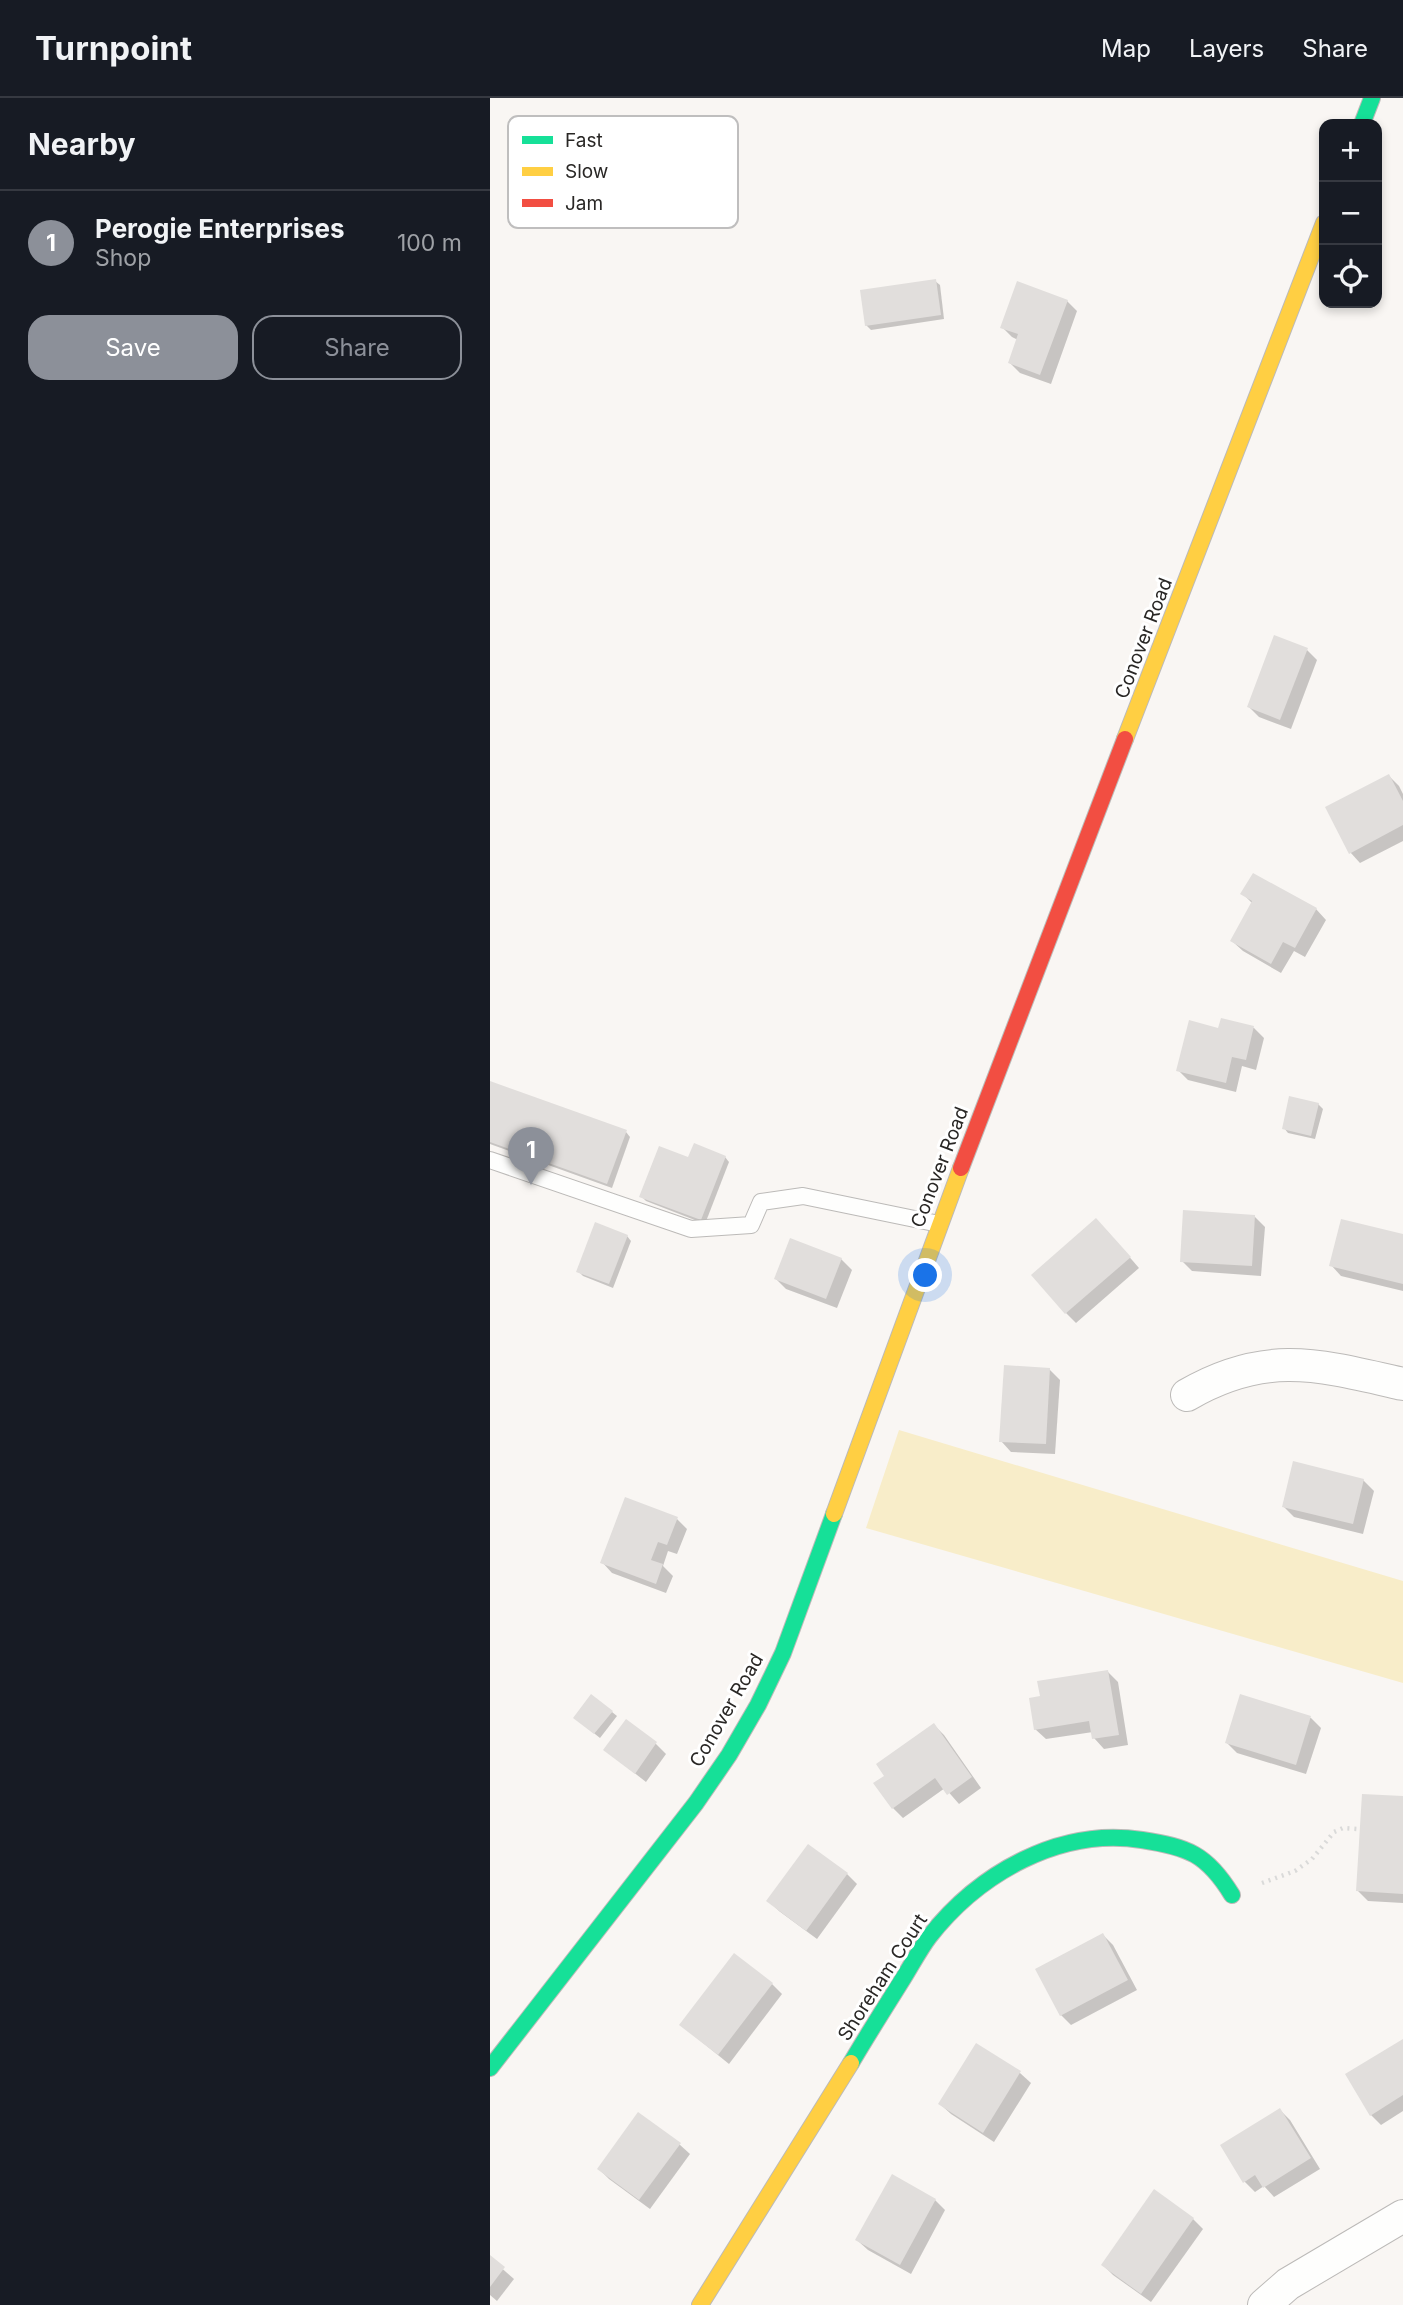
<!DOCTYPE html>
<meta charset="utf-8">
<style>
body{margin:0;font-family:Inter,sans-serif;background:#20242c;color:#f1f3f6}
.controls{position:absolute;right:21px;top:21px;display:grid;overflow:hidden;border-radius:14px;box-shadow:0 4px 10px #0003}
.controls button{width:63px;height:63px;display:grid;place-items:center;padding:0;border:0;border-bottom:2px solid #363941;background:#171b24;color:#f1f3f6;font:35px sans-serif}
.you{position:absolute;left:436px;top:1178px;width:24px;height:24px;margin:-18px;border:5px solid #fff;border-radius:50%;background:#1a73e8;box-shadow:0 0 0 10px #1a73e833}
.badge{display:grid;place-items:center;width:46px;height:46px;border-radius:50%;background:#8c9099;color:#fff;font-size:23px;font-weight:700}
.pin{position:absolute;translate:-50% -58px;filter:drop-shadow(0 2px 4px #0008)}
.pin::after{content:'';position:absolute;top:37px;width:24px;height:21px;background:inherit;clip-path:polygon(0 0,100% 0,50% 100%)}
.list{margin:0;padding:0;list-style:none}
h2{display:flex;justify-content:space-between;align-items:center;height:91px;margin:0;padding:0 28px;font-size:30px}
h2 small{font-size:23px;font-weight:400;color:#9ea1a6}
.list li{display:grid;grid-template-columns:46px 1fr auto;gap:21px;align-items:center;box-sizing:border-box;height:105px;padding:0 28px;border-top:2px solid #363941}
.list b{display:block;font-size:26px;white-space:nowrap}
.list p{margin:0;font-size:23px;white-space:nowrap;color:#9ea1a6}
.list em{font-size:23px;font-style:normal;color:#9ea1a6}
.actions{display:flex;gap:14px;padding:21px 28px}
.actions a{flex:1;padding:16px 0;border:2px solid #8c9099;border-radius:21px;text-align:center;font-size:24px;color:#8c9099}
.actions .main{background:#8c9099;color:#fff}
.icon{flex:none;width:38px;height:38px;fill:none;stroke:currentColor;stroke-width:2;stroke-linecap:round;stroke-linejoin:round}
.map{position:relative;flex:none;width:913px;height:2207px;overflow:hidden}
header{display:flex;align-items:center;gap:42px;box-sizing:border-box;height:98px;padding:0 35px;background:#171b24;border-bottom:2px solid #363941}
header strong{font-size:33px}
nav{display:flex;gap:38px;margin-inline-start:auto;font-size:24px}
main{display:flex}
aside{flex:1;background:#171b24}
.map>svg:first-child{display:block}
</style>
<header>
<strong>Turnpoint</strong>
<nav><a>Map</a><a>Layers</a><a>Share</a></nav>
</header>
<main>
<aside>
<h2>Nearby<small></small></h2>
<ul class="list">
<li><span class="badge">1</span><div><b>Perogie Enterprises</b><p>Shop</p></div><em>100 m</em></li>
</ul>
<div class="actions"><a class="main">Save</a><a>Share</a></div>
</aside>
<div class="map">
<svg width="913" height="2207" viewBox="0 0 913 2207">
<rect width="100%" height="100%" fill="#f9f6f3"/>
<path fill="#f8edc9" d="M409 1332 913 1483V1585L376 1430Z"/>
<g fill="#0003">
<path d="M445 183 450 187 454 221 381 232 376 227Z"/>
<path d="M577 203 587 213 561 286 530 275 520 265 528 242 522 239 512 229Z"/>
<path d="M817 552 827 562 801 631 769 619 759 609Z"/>
<path d="M899 678 909 688 913 696V743L870 765 860 754Z"/>
<path d="M763 777 826 811 836 822 815 859 804 853 791 875 753 853 742 843 763 806 753 796Z"/>
<path d="M732 922 764 930 774 940 766 972 752 968 746 994 698 982 688 972 729 932Z"/>
<path d="M0 985 136 1034 140 1039 122 1090 0 1046Z"/>
<path d="M828 1006 833 1011 825 1041 798 1035 794 1030Z"/>
<path d="M235 1059 239 1064 215 1126 156 1103 151 1098Z"/>
<path d="M764 1118 775 1129 771 1178 702 1173 692 1163Z"/>
<path d="M616 1132 649 1170 586 1225 576 1215Z"/>
<path d="M913 1137V1193L851 1178 841 1167Z"/>
<path d="M137 1138 141 1143 123 1190 93 1178 88 1173Z"/>
<path d="M351 1161 362 1172 347 1210 296 1191 286 1181Z"/>
<path d="M559 1271 570 1282 565 1356 521 1354 511 1343Z"/>
<path d="M873 1382 884 1393 873 1436 804 1419 794 1409Z"/>
<path d="M187 1421 197 1431 187 1456 178 1453 173 1468 183 1478 176 1495 122 1475 112 1464Z"/>
<path d="M618 1574 628 1584 638 1647 614 1651 604 1640 603 1634 556 1641 545 1631 552 1599Z"/>
<path d="M751 1599 821 1620 831 1630 816 1676 747 1655 737 1645Z"/>
<path d="M122 1614 127 1618 110 1640 90 1624Z"/>
<path d="M136 1624 166 1646 176 1656 156 1684 115 1652Z"/>
<path d="M444 1627 454 1637 491 1690 469 1706 455 1690 413 1720 403 1710 397 1678Z"/>
<path d="M913 1700V1805L878 1803 868 1793Z"/>
<path d="M319 1748 357 1776 367 1786 327 1841 289 1813 279 1803Z"/>
<path d="M613 1837 623 1847 647 1892 581 1927 571 1917Z"/>
<path d="M282 1886 292 1896 239 1966 191 1927Z"/>
<path d="M913 1943V2013L891 2027 881 2017Z"/>
<path d="M487 1947 530 1975 541 1985 504 2044 461 2016 450 2006Z"/>
<path d="M790 2012 800 2022 830 2071 784 2099 774 2088 765 2094 754 2083Z"/>
<path d="M189 2046 200 2056 160 2111 119 2081 109 2071Z"/>
<path d="M445 2102 455 2112 421 2176 378 2152 367 2142Z"/>
<path d="M703 2121 713 2131 661 2204 623 2177 613 2167Z"/>
<path d="M0 2160 24 2181 7 2203 0 2197Z"/>
</g>
<g fill="#e1dedc">
<path d="M446 181 451 217 375 228 370 192Z"/>
<path d="M527 183 578 202 550 277 518 265 528 236 510 230Z"/>
<path d="M784 537 818 550 790 622 757 609Z"/>
<path d="M899 676 913 703V727L859 756 835 709Z"/>
<path d="M763 775 827 810 805 850 793 844 781 866 740 843 762 803 750 796Z"/>
<path d="M731 920 764 928 756 962 742 959 736 985 686 973 699 922 728 930Z"/>
<path d="M0 983 137 1032 117 1086 0 1044Z"/>
<path d="M799 998 829 1005 821 1038 792 1031Z"/>
<path d="M204 1045 236 1058 211 1122 149 1099 169 1048 198 1059Z"/>
<path d="M693 1112 765 1117 762 1168 690 1164Z"/>
<path d="M606 1120 641 1159 575 1216 541 1177Z"/>
<path d="M851 1121 913 1136V1186L839 1168Z"/>
<path d="M105 1124 138 1137 119 1186 86 1174Z"/>
<path d="M300 1140 352 1160 336 1201 284 1181Z"/>
<path d="M514 1267 560 1270 556 1346 509 1344Z"/>
<path d="M803 1363 874 1381 863 1426 792 1409Z"/>
<path d="M135 1399 188 1419 177 1447 168 1444 161 1462 173 1466 166 1486 110 1465Z"/>
<path d="M618 1572 629 1637 602 1641 599 1623 544 1632 539 1600 550 1598 547 1583Z"/>
<path d="M101 1596 123 1613 104 1636 83 1620Z"/>
<path d="M750 1596 821 1618 806 1667 735 1645Z"/>
<path d="M136 1621 167 1644 145 1676 113 1652Z"/>
<path d="M444 1625 482 1679 457 1697 445 1680 402 1711 383 1685 394 1678 386 1666Z"/>
<path d="M872 1696 913 1698V1796L866 1793Z"/>
<path d="M318 1746 358 1775 316 1833 276 1803Z"/>
<path d="M613 1835 638 1882 570 1918 545 1871Z"/>
<path d="M244 1855 283 1885 228 1957 189 1927Z"/>
<path d="M913 1941V1997L880 2018 855 1976Z"/>
<path d="M486 1945 531 1973 493 2035 448 2006Z"/>
<path d="M790 2010 821 2060 773 2090 765 2077 753 2085 730 2047Z"/>
<path d="M148 2014 191 2045 149 2102 107 2071Z"/>
<path d="M402 2076 446 2101 410 2167 365 2142Z"/>
<path d="M664 2091 704 2120 651 2196 611 2167Z"/>
<path d="M0 2157 15 2169 0 2189Z"/>
</g>
<g fill="none" stroke-linecap="round" stroke-linejoin="round">
<g stroke="#bcbab8" stroke-width="18">
<path id="lane" d="M0 1062 201 1131 261 1127 271 1104 313 1098 449 1126"/>
</g>
<g stroke="#bcbab8" stroke-width="34">
<g id="street">
<path d="M697 1297C776 1251 830 1267 913 1286"/>
<path d="M774 2207 798 2186 913 2118"/>
</g>
</g>
<g stroke="#bcbab8" stroke-width="18">
<g id="fast">
<path d="M872 26 882 0"/>
<path d="M361 1965C378 1936 396 1908 414 1879 422 1866 430 1851 439 1839 489 1775 570 1729 652 1742 698 1749 717 1756 742 1797"/>
<path d="M0 1970 206 1705 239 1657 268 1607 293 1555 344 1416"/>
</g>
</g>
<g stroke="#bcbab8" stroke-width="18">
<g id="slow">
<path d="M635 641 834 125"/>
<path d="M344 1416 471 1070"/>
<path d="M210 2207 361 1965"/>
</g>
</g>
<g stroke="#bcbab8" stroke-width="18">
<path id="jam" d="M471 1070 635 641"/>
</g>
<path stroke="#dadad9" stroke-width="4.5" stroke-dasharray="2 5" stroke-linecap="butt" d="M772 1785 805 1773 822 1761 844 1734 853 1730 867 1731"/>
<use href="#lane" stroke="#fefefd" stroke-width="16"/>
<use href="#street" stroke="#fefefd" stroke-width="32"/>
<use href="#fast" stroke="#16e098" stroke-width="16"/>
<use href="#slow" stroke="#ffcf43" stroke-width="16"/>
<use href="#jam" stroke="#f24e42" stroke-width="16"/>
</g>
<g text-anchor="middle" stroke-width="6" stroke-linejoin="round" paint-order="stroke">
<g font-size="19" fill="#292725" stroke="#fff">
<text transform="translate(653 540) rotate(-69)" y="7">Conover Road</text>
<text transform="translate(449 1069) rotate(-69)" y="7">Conover Road</text>
<text transform="translate(236 1612) rotate(-60)" y="7">Conover Road</text>
<text transform="translate(392 1879) rotate(-57)" y="7">Shoreham Court</text>
</g>
</g>
<rect x="18" y="18" width="230" height="112" rx="10" fill="#fff" stroke="#bfbebe" stroke-width="2"/>
<rect x="32" y="38" width="31" height="8" fill="#16e098"/>
<rect x="32" y="69" width="31" height="9" fill="#ffcf43"/>
<rect x="32" y="101" width="31" height="8" fill="#f24e42"/>
<g font-size="19" fill="#292725">
<text x="75" y="49">Fast</text>
<text x="75" y="80">Slow</text>
<text x="75" y="112">Jam</text>
</g>
</svg>
<div class="controls">
<button>+</button>
<button>−</button>
<button><svg class="icon" aria-label="locate" viewBox="0 0 24 24"><circle cx="12" cy="12" r="6"/><path d="M12 2v4M12 18v4M2 12h4M18 12h4"/></svg></button>
</div>
<div class="you"></div>
<div class="pin badge" style="left:41px;top:1087px">1</div>
</div>
</main>
